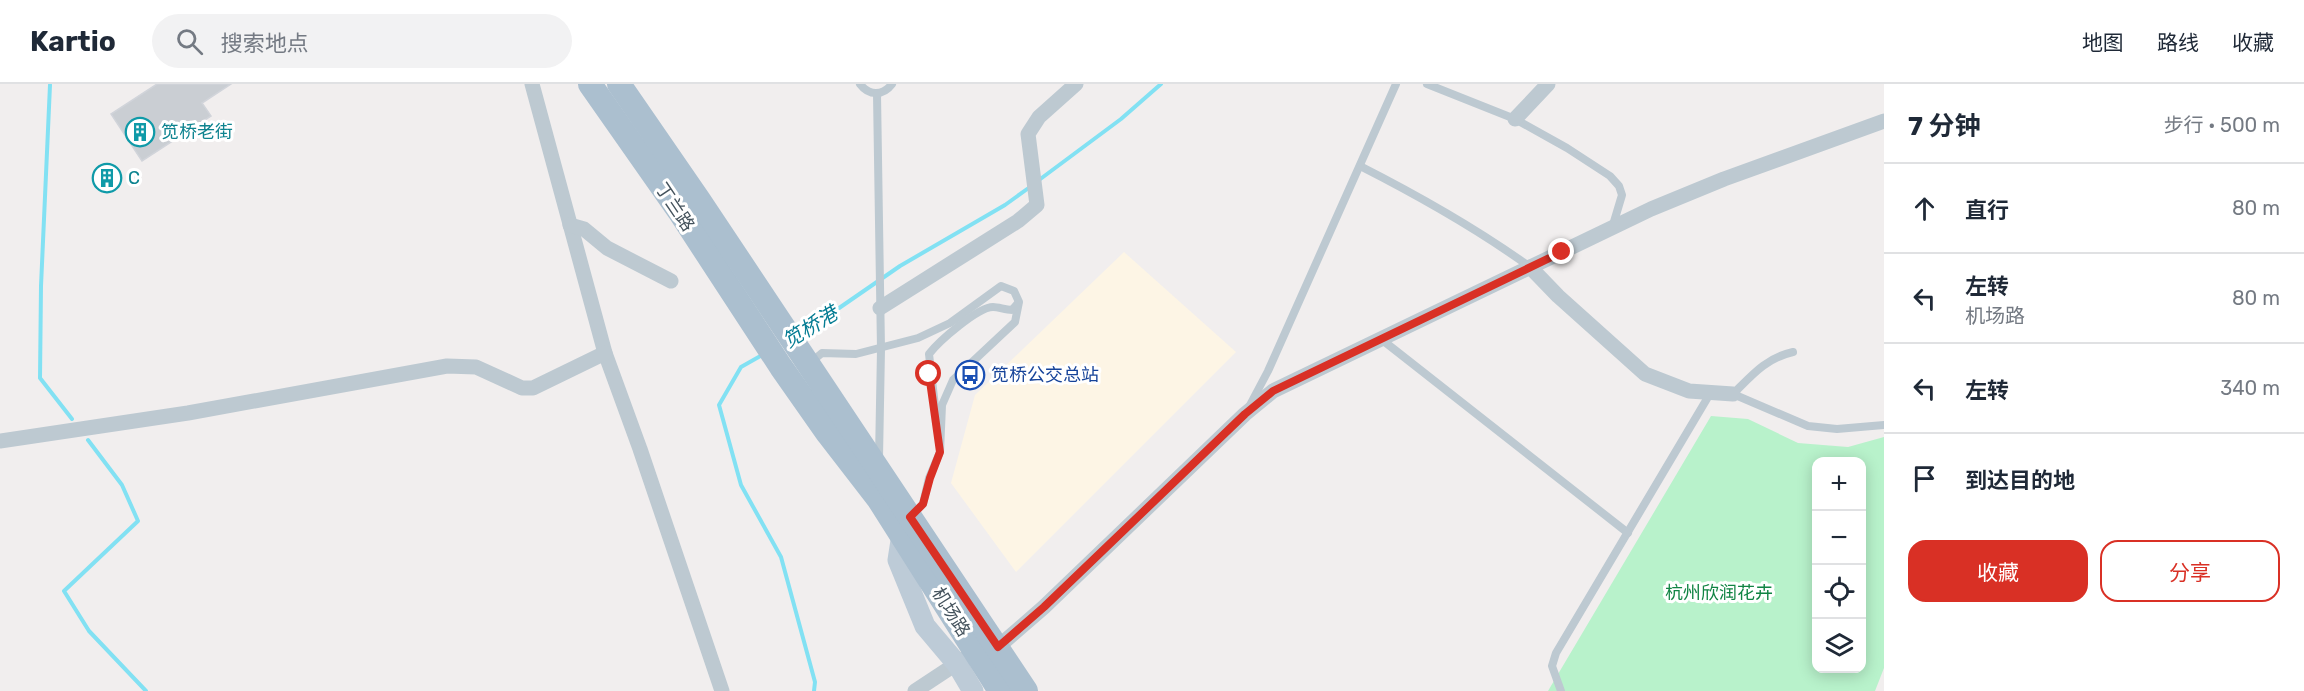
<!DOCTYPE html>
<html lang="zh">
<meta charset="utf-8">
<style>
body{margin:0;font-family:Rubik,"Noto Sans SC",sans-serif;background:#f2f2f3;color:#1f2937}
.controls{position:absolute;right:18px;bottom:18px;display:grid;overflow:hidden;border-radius:12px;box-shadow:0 3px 15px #0003}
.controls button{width:54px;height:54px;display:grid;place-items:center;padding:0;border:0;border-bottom:2px solid #e0e1e3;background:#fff;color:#1f2937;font:30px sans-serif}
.stop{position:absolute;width:18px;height:18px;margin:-14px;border:4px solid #d93025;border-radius:50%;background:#fff}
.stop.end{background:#d93025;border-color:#fff;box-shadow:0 2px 6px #0008}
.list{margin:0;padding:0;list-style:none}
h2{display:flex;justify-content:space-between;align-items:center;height:78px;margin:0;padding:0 24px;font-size:26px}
h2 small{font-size:20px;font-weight:400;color:#747a83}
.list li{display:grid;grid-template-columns:39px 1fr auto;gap:18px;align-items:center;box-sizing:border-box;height:90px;padding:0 24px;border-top:2px solid #e0e1e3}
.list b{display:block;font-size:22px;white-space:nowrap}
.list p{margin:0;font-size:20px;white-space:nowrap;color:#747a83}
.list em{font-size:20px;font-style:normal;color:#747a83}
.actions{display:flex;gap:12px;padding:18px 24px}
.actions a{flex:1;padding:14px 0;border:2px solid #d93025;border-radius:18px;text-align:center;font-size:21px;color:#d93025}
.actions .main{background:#d93025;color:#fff}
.icon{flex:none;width:33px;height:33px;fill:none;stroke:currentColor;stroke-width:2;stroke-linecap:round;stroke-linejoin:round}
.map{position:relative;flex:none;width:1884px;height:607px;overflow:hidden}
header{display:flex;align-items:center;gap:36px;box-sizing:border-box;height:84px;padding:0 30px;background:#fff;border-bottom:2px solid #e0e1e3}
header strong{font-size:28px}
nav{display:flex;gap:33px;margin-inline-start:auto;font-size:21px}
.search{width:420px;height:54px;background:#f2f2f3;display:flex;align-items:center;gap:15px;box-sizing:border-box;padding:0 21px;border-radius:33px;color:#747a83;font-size:22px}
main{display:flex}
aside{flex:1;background:#fff}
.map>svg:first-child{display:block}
</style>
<header>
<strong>Kartio</strong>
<div class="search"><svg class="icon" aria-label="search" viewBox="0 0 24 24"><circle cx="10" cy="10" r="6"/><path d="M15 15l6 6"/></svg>搜索地点</div>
<nav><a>地图</a><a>路线</a><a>收藏</a></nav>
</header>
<main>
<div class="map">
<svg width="1884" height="607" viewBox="0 0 1884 607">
<rect width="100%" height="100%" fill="#f1eeee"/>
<path fill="#fdf5e5" d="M1124 168 1236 268 1016 488 951 399 975 311Z"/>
<path fill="#b8f2cb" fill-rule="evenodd" d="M1711 332 1748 335 1798 359 1848 363 1884 353V584L1875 607H1548ZM1816 378H1862V584H1816Z"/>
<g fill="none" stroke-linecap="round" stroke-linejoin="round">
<g stroke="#82e1f3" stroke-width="4">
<path d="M50 1 41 202 40 294 72 335"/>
<path d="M1039 96 1121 35 1161 0"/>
<path d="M800 251 900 182 1005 121 1030 103"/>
<path d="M764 270 741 283 719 321 741 401 781 473 815 598 814 607"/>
<path d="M88 356 122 401 138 437 64 507 89 547 146 607"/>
</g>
</g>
<path fill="#caced3" stroke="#d1d4da" stroke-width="1.5" d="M157 0H231L202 19 211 32 142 77 111 30Z"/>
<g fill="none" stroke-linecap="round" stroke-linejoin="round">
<g stroke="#bdc9d1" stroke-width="8">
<path d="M860 0C869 12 883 12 892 0"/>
<path d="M1427 0 1515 35 1567 64 1610 92 1619 102 1622 111 1613 141"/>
<path d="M877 10 881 265 879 374"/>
<path d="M1360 82C1419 112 1476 144 1530 183"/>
<path d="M1381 255 1628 449"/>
<path d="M1793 268C1766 274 1752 291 1733 310L1808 342 1837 345 1884 341"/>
<path d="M810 279 822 269 856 270 918 254 950 239 1001 202 1014 207 1019 218 1015 238 953 296 942 321 940 368 929 394 923 420 913 430"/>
<path d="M1250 321 1268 287 1396 0"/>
<path d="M938 348 929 270C939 257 978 223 993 223 999 223 1005 226 1012 226L1018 219"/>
<path d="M1561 607 1552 582 1556 569 1711 308"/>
</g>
<g stroke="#bdc9d1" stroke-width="15">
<path d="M532 0 605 269 640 365 722 607"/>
<path d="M1515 35 1548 0"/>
<path d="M570 141 584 145 607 164 671 197"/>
<path d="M1530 183 1558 212 1645 290 1689 307 1733 310"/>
<path d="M880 224 1018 137 1037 121 1028 50 1039 33 1076 0"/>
<path d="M0 357 188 329 447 282 476 283 522 304H533L605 269"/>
<path d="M998 563 1044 523 1245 330 1273 307 1651 125 1724 95 1884 37"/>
<path d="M915 607 965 574"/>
</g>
<path stroke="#bdcbd7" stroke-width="21" d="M902 450 898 476 925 542 957 580 973 607"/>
<g stroke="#abbfcf" stroke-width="24">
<path d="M590 0 679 127 781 283 828 350 879 416 1000 607"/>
<path d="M619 0 699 116 1026 607"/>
</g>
</g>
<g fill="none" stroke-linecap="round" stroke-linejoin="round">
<path stroke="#d93025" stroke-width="8" d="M929 290 940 368 930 394 923 420 910 433 998 563 1044 523 1245 330 1273 307 1562 168"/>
</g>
<defs>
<g id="building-ring" transform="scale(1.5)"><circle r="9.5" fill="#fff" stroke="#0f9aa8" stroke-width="1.5"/><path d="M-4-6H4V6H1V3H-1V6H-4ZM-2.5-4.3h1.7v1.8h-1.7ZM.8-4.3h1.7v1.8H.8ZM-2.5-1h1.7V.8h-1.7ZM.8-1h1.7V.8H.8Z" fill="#0f9aa8"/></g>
<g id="bus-ring" transform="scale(1.5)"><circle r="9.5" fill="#fff" stroke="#1a4fb4" stroke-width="1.5"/><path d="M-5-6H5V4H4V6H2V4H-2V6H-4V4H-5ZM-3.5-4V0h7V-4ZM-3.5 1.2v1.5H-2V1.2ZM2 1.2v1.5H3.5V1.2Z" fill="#1a4fb4"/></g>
</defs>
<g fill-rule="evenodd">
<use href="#building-ring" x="140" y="48"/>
<use href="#building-ring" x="107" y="94"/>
<use href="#bus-ring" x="970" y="291"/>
</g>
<g text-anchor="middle" stroke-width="6" stroke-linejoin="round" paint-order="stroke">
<g font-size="18" fill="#0d838f" stroke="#fff" text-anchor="start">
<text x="161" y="54">笕桥老街</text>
<text x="128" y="100">C</text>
</g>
<g font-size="18" fill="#45535d" stroke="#fff">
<text transform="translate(675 123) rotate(56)" y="6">丁兰路</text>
<text transform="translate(951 528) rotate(58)" y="6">机场路</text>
</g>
<g font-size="18" fill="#164399" stroke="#fff" text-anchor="start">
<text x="991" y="297">笕桥公交总站</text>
</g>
<g font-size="18" fill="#108443" stroke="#fff">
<text x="1719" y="515">杭州欣润花卉</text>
</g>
<g font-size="20" font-style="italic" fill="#047c93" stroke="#fff">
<text transform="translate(810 243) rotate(-32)" y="7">笕桥港</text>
</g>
</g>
</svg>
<div class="controls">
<button>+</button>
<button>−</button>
<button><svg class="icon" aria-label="locate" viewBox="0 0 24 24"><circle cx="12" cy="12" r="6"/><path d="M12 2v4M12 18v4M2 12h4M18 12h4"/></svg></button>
<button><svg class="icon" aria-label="layers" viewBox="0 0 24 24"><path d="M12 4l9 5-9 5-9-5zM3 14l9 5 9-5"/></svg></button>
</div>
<div class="stop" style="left:929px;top:290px"></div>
<div class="stop end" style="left:1562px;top:168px"></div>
</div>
<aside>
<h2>7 分钟<small>步行 · 500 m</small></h2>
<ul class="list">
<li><svg class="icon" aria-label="ahead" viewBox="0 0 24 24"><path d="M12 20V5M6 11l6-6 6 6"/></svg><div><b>直行</b></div><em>80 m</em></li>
<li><svg class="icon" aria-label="left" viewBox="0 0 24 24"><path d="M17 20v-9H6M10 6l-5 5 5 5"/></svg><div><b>左转</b><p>机场路</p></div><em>80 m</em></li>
<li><svg class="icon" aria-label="left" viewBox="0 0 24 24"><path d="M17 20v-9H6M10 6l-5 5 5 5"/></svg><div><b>左转</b></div><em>340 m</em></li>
<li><svg class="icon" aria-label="arrive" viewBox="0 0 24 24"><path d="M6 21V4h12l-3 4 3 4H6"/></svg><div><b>到达目的地</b></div></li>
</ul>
<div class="actions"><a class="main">收藏</a><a>分享</a></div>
</aside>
</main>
